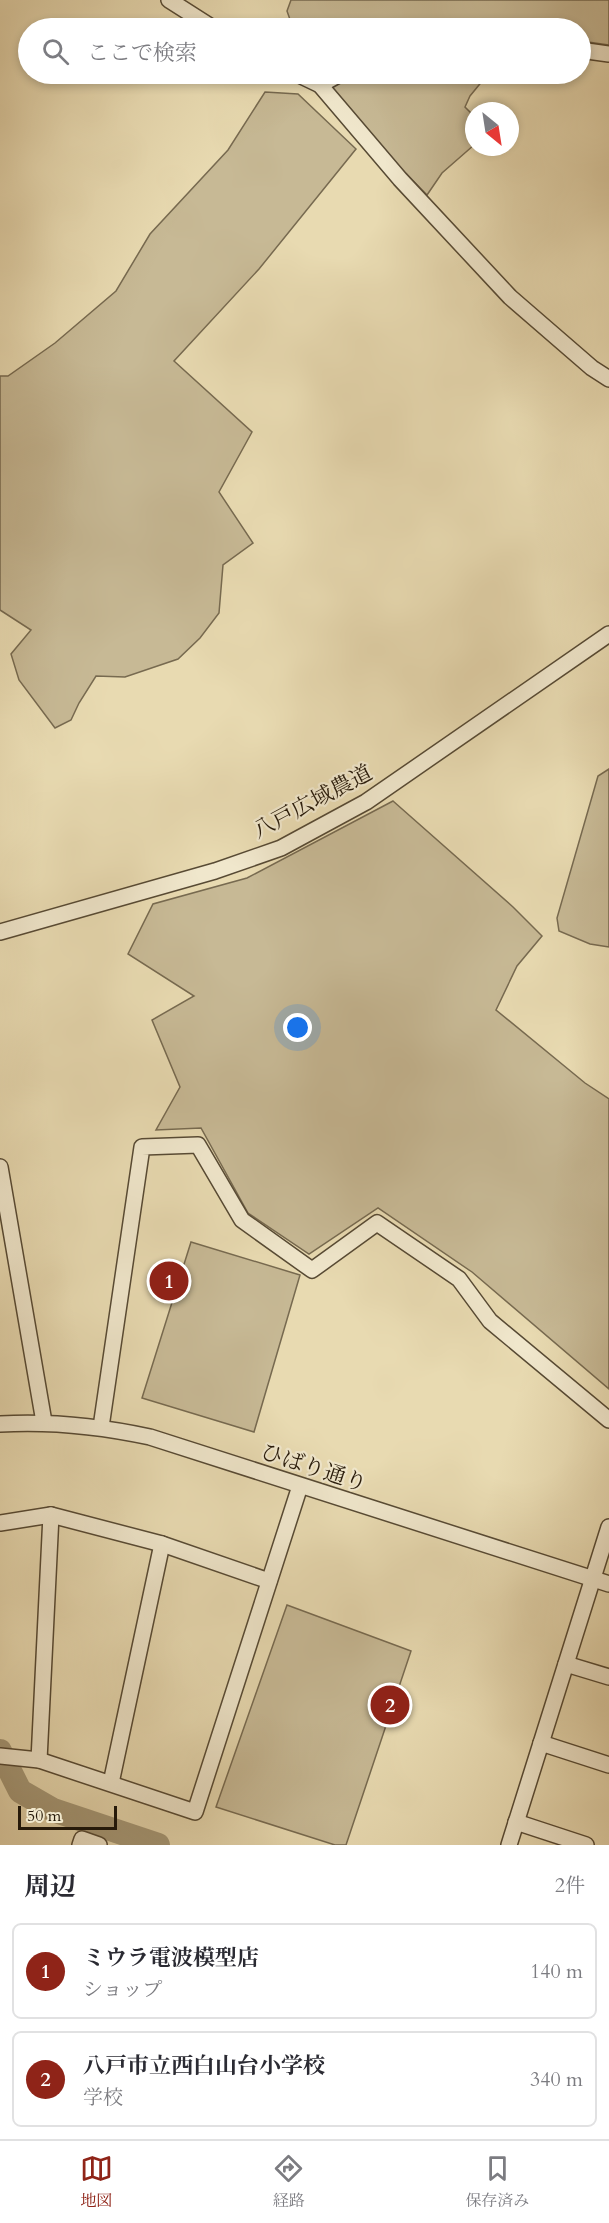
<!DOCTYPE html>
<html lang="ja">
<meta charset="utf-8">
<style>
body{margin:0;font-family:Cardo,"Noto Serif JP",serif;background:#f7f7f7;color:#2b2b33}
.compass{position:absolute;left:465px;top:102px;width:54px;height:54px;border-radius:50%;background:#fff;box-shadow:0 3px 9px #0003;rotate:150deg}
.scale{position:absolute;left:18px;bottom:15px;width:99px;box-sizing:border-box;padding-left:6px;border:3px solid #271a0a;border-top:0;font-size:16px;line-height:21px;white-space:nowrap;color:#271a0a;-webkit-text-stroke:4px #f0e7cc;paint-order:stroke}
.you{position:absolute;left:298px;top:1028px;width:21px;height:21px;margin:-15px;border:4px solid #fff;border-radius:50%;background:#1a73e8;box-shadow:0 0 0 9px #1a73e833}
.badge{display:grid;place-items:center;width:39px;height:39px;border-radius:50%;background:#8f2418;color:#fff;font-size:20px;font-weight:700}
.pin{position:absolute;translate:-50% -50%;border:3px solid #fff;box-shadow:0 2px 6px #0006}
.list{margin:0;padding:0;list-style:none}
h2{display:flex;justify-content:space-between;align-items:center;height:78px;margin:0;padding:0 24px;font-size:26px}
h2 small{font-size:20px;font-weight:400;color:#7c7c81}
.list li{display:grid;grid-template-columns:39px 1fr auto;gap:18px;align-items:center;box-sizing:border-box;height:96px;margin:0 12px 12px;padding:0 12px;border:2px solid #e1e1e2;border-radius:9px}
.list b{display:block;font-size:22px;white-space:nowrap}
.list p{margin:0;font-size:20px;white-space:nowrap;color:#7c7c81}
.list em{font-size:20px;font-style:normal;color:#7c7c81}
.icon{flex:none;width:33px;height:33px;fill:none;stroke:currentColor;stroke-width:2;stroke-linecap:round;stroke-linejoin:round}
.map{position:relative;flex:none;width:609px;height:1845px;overflow:hidden}
.search{position:absolute;background:#fff;box-shadow:0 3px 9px #0003;left:18px;right:18px;top:18px;height:66px;display:flex;align-items:center;gap:15px;box-sizing:border-box;padding:0 21px;border-radius:33px;color:#7c7c81;font-size:22px}
.sheet{height:294px;background:#fff}
nav{display:flex;justify-content:space-around;align-items:center;box-sizing:border-box;height:84px;border-top:2px solid #e1e1e2;background:#fff;font-size:16px;color:#7c7c81}
nav a{display:grid;justify-items:center;gap:3px}
nav .on{color:#8f2418}
.map>svg:first-child{display:block}
</style>
<div class="map">
<svg width="609" height="1845" viewBox="0 0 609 1845">
<rect width="100%" height="100%" fill="#e8dab1"/>
<filter id="stains"><feTurbulence type="fractalNoise" baseFrequency=".00333" numOctaves="4"/><feColorMatrix values="0 0 0 0 .2 0 0 0 0 .09 0 0 0 0 .02 0 0 0 .5 -.17"/></filter>
<radialGradient id="worn" r=".72"><stop offset=".6" stop-color="#630" stop-opacity="0"/><stop offset="1" stop-color="#630" stop-opacity=".3"/></radialGradient>
<g fill="#c7b995" stroke="#776a50" stroke-width="1.5">
<path d="M291 0H609V45L581 41 580 28H293L287 11Z"/>
<path d="M308 74H488L470 96 465 107 474 116V145L442 173 427 195Z"/>
<path d="M265 92 298 94 356 149 259 269 174 361 252 432 219 492 253 543 223 565 219 613 200 638 178 659 125 677 96 676 79 703 71 720 55 728 19 680 11 654 31 630 0 610V376H8L55 343 116 291 150 234 228 150Z"/>
<path d="M609 769V947L590 944 559 931 557 918 598 776Z"/>
<path d="M393 801 513 907 542 936 517 966 496 1010 585 1083 609 1099V1389L472 1272 378 1208 309 1254 248 1213 201 1128 156 1130 180 1087 152 1020 194 996 128 954 153 904 247 878Z"/>
<path d="M191 1242 300 1275 254 1432 142 1398Z"/>
<path d="M287 1605 411 1651 346 1845H335L216 1807Z"/>
</g>
<g fill="none" stroke-linecap="round" stroke-linejoin="round">
<path stroke="#a69978" stroke-width="24" d="M0 1751 20 1791 53 1810 158 1845"/>
<g stroke="#574a34" stroke-width="18">
<g id="minor">
<path d="M169 0 213 28"/>
<path d="M580 50 609 54"/>
<path d="M297 74 320 85 400 179 510 297 592 368 609 379"/>
<path d="M320 85 340 74"/>
<path d="M0 932 215 871 281 848 366 802 609 634"/>
<path d="M0 1167 44 1422"/>
<path d="M0 1424C52 1421 99 1426 150 1437L609 1584"/>
<path d="M101 1427 142 1147 198 1145 242 1220 312 1270 377 1223 459 1279 490 1321 609 1420"/>
<path d="M0 1523 51 1515 162 1544 269 1581"/>
<path d="M566 1664 609 1677"/>
<path d="M541 1743 609 1765"/>
<path d="M0 1756 39 1760 195 1812 300 1486"/>
<path d="M39 1760 51 1515"/>
<path d="M111 1783 162 1544"/>
<path d="M516 1822 586 1845"/>
<path d="M80 1845 82 1839 99 1845"/>
<path d="M509 1845 609 1527"/>
</g>
</g>
<use href="#minor" stroke="#f0e7cc" stroke-width="15"/>
</g>
<g text-anchor="middle" stroke-width="4.5" stroke-linejoin="round" paint-order="stroke">
<g font-size="22" fill="#271a0a" stroke="#f0e7cc">
<text transform="translate(312 801) rotate(-28)" y="8">八戸広域農道</text>
<text transform="translate(314 1467) rotate(18)" y="8">ひばり通り</text>
</g>
</g>
<rect width="100%" height="100%" filter="url(#stains)"/>
<rect width="100%" height="100%" fill="url(#worn)"/>
</svg>
<svg class="compass" viewBox="-18 -18 36 36"><path d="M0-13l5 13h-10z" fill="#e53935"/><path d="M0 13l5-13h-10z" fill="#7c7c81"/></svg>
<div class="scale">50 m</div>
<div class="you"></div>
<div class="pin badge" style="left:169px;top:1281px">1</div>
<div class="pin badge" style="left:390px;top:1705px">2</div>
<div class="search"><svg class="icon" aria-label="search" viewBox="0 0 24 24"><circle cx="10" cy="10" r="6"/><path d="M15 15l6 6"/></svg>ここで検索</div>
</div>
<section class="sheet">
<h2>周辺<small>2件</small></h2>
<ul class="list">
<li><span class="badge">1</span><div><b>ミウラ電波模型店</b><p>ショップ</p></div><em>140 m</em></li>
<li><span class="badge">2</span><div><b>八戸市立西白山台小学校</b><p>学校</p></div><em>340 m</em></li>
</ul>
</section>
<nav>
<a class="on"><svg class="icon" aria-label="map" viewBox="0 0 24 24"><path d="M3 6l6-2 6 2 6-2v14l-6 2-6-2-6 2zM9 4v14M15 6v14"/></svg>地図</a>
<a><svg class="icon" aria-label="directions" viewBox="0 0 24 24"><path d="M12 3l9 9-9 9-9-9zM9 14v-3h6M13 9l2 2-2 2"/></svg>経路</a>
<a><svg class="icon" aria-label="saved" viewBox="0 0 24 24"><path d="M7 4h10v16l-5-4-5 4z"/></svg>保存済み</a>
</nav>
